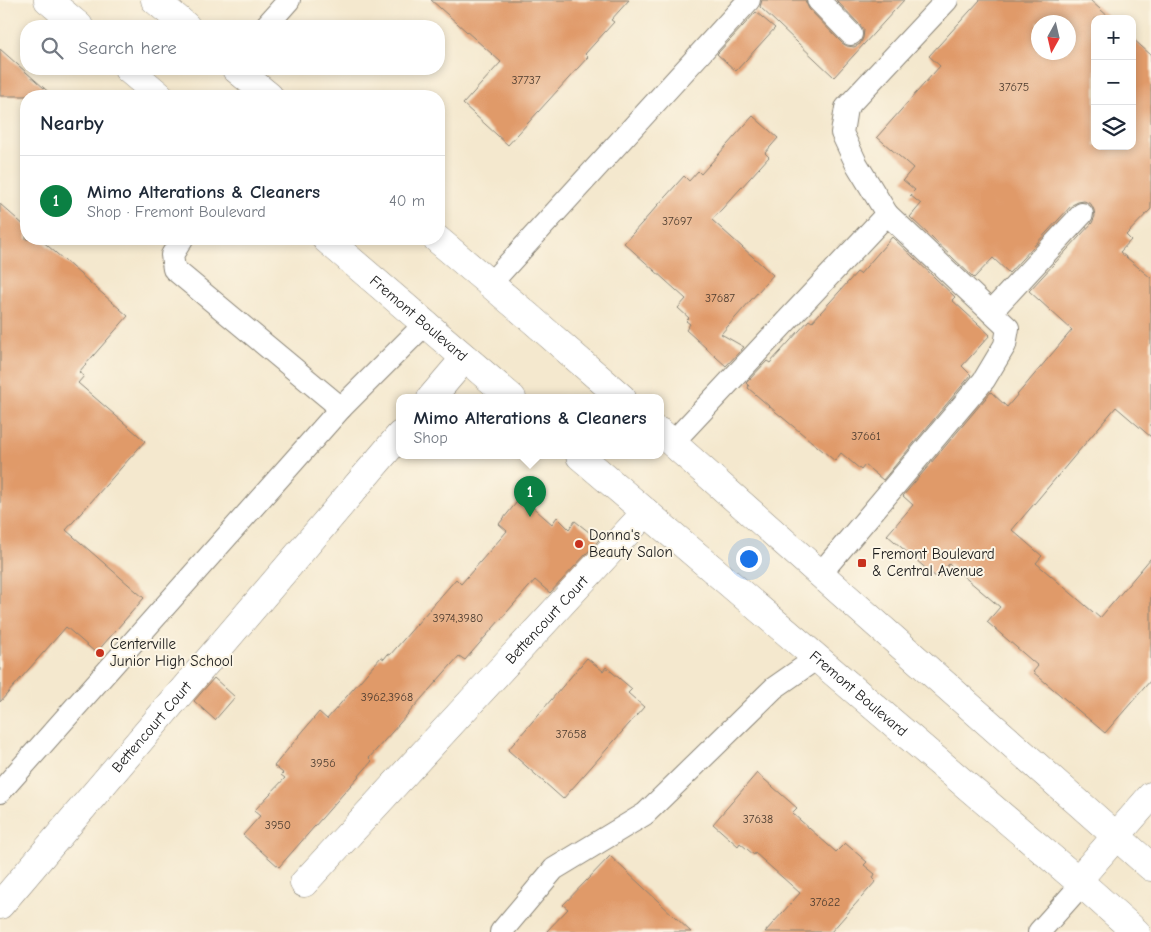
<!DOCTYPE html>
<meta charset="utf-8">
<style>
body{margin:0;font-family:"Comic Neue",sans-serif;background:#f2f2f3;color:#1f2937}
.controls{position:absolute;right:15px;top:15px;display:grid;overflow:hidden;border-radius:10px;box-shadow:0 2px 8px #0003}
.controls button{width:45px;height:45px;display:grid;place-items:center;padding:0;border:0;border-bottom:1px solid #e0e1e3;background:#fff;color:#1f2937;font:25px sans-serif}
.compass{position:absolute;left:1031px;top:15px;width:45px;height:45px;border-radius:50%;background:#fff;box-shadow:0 2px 8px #0003;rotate:188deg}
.you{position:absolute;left:748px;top:558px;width:18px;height:18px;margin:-12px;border:4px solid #fff;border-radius:50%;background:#1a73e8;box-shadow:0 0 0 8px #1a73e833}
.badge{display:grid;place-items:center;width:32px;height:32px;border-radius:50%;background:#0b8043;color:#fff;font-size:16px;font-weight:700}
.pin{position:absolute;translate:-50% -41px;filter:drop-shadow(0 1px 2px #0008)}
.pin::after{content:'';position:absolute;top:26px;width:18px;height:15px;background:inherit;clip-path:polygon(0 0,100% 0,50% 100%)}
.popup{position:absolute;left:396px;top:394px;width:268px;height:65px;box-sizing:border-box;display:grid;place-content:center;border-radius:10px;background:#fff;filter:drop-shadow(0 1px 4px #0005);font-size:16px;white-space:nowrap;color:#747a83}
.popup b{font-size:19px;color:#1f2937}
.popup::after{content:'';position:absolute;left:50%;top:100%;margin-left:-10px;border:10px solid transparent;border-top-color:#fff}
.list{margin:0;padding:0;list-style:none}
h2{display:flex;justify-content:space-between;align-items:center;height:65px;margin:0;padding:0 20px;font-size:21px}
h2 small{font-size:16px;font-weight:400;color:#747a83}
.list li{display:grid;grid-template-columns:32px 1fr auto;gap:15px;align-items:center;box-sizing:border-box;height:90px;padding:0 20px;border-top:1px solid #e0e1e3}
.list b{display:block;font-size:19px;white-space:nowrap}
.list p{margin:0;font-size:16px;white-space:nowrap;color:#747a83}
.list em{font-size:16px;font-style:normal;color:#747a83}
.icon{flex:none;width:28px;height:28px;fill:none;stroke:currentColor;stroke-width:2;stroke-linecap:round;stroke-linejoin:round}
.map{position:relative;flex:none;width:1151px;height:932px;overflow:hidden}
.search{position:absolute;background:#fff;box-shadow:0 2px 8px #0003;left:20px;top:20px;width:425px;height:55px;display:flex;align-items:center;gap:12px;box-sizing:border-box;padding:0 18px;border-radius:20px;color:#747a83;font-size:19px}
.panel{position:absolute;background:#fff;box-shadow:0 2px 8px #0003;left:20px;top:90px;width:425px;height:155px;border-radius:20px}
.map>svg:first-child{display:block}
</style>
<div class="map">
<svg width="1151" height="932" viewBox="0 0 1151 932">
<rect width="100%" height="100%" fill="#fcf5e5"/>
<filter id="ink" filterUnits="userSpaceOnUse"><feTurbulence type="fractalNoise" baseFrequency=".02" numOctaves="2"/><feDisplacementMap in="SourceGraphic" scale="10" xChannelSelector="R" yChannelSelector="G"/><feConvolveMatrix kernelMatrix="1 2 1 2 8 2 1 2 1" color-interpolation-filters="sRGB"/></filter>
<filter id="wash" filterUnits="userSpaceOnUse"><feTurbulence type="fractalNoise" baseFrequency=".0096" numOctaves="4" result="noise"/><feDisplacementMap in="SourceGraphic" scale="20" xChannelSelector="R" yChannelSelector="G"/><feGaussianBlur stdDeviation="1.12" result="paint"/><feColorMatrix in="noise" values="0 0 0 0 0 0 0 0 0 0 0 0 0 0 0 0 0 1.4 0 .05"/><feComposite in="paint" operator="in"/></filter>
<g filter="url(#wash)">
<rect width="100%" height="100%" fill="#f4e8ce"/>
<g id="blocks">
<g fill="#e09a69" fill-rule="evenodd">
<path d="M431 0H629L611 20 614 22 585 54 588 57 508 145 463 104 501 62Z"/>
<path d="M762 0H805L809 9 842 43 847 46 854 47 860 44 863 38 864 30 860 25 836 0H904L834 77 760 7Z"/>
<path d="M980 0H1090L1111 19H1095V146H1132V38L1151 55V209L1126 235 1131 240 1120 252 1151 278V437L1116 407 1012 530 1042 556 1036 563 1100 618 1151 558V680L1105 733 1033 672 1038 666 987 622 1000 607 949 564 937 578 887 535 913 505 903 496 991 392 1007 407 1072 330 1029 291 1092 223 1095 216 1094 210 1091 204 1084 201 1078 202 1072 205 1009 273 993 258 974 278 910 217 921 204 910 195 915 190 903 180 913 168 877 137 940 66 929 56ZM1038 22H1068V52H1038Z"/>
<path d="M756 12 775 28 736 71 717 54Z"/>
<path d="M0 49 53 96H0Z"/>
<path d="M753 116 778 138 765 153 769 157 712 220 773 275 721 334 744 347 726 366 686 330 690 324 686 321 689 318 678 308 686 299 624 243 684 176 689 181 698 171 701 174Z"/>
<path d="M0 204 26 227V239H40L128 316 79 372 84 376 78 383 145 441 66 530 144 598 96 653 66 627 0 702Z"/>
<path d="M892 237 955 297 952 300 990 335 962 366 971 375 883 480 865 465 861 470 841 453 835 461 776 412 748 388 749 386 746 383 767 361 770 363 809 320 812 322 857 272 860 274Z"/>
<path d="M521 497 552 524 557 517 569 529 575 521 599 540 550 593 535 580 465 660 459 656 369 758 372 761 279 867 243 835 260 816 254 811 285 778 281 775 283 773 274 766 319 712 327 719 381 657 384 659 388 654 390 655 456 579 461 584 507 531 499 524Z"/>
<path d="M587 658 603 671 606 667 632 689 628 693 644 707 563 799 508 750Z"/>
<path d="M214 678 235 697 215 720 194 701Z"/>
<path d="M757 773 797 808 792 813 836 852 845 843 867 862 864 865 875 874 873 878 876 881 831 932H765L800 893 755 853 754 855 740 843 738 846 713 824Z"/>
<path d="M610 856 691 932H546L568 909 563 905Z"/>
</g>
</g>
</g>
<g filter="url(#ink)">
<use href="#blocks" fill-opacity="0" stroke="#888275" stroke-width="1"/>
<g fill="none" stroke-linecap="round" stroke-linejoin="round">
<g stroke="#888275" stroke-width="24">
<g id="service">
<path d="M818 0 851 34"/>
<path d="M266 26 289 0"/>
<path d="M887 214 856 163 842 133 846 108 947 0"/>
<path d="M182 239 172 255 174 269 341 408"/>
<path d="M490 284 749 0"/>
<path d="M991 312 1082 214"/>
<path d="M672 443 887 214 1008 328 1005 345 984 380 820 574"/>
<path d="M0 792 341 408 425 324"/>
<path d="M501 932 554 869 645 814 774 688 817 658"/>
<path d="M1039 932 1082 884"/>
</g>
</g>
<g stroke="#888275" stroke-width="29">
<g id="minor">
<path d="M431 398 465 358"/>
<path id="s1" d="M304 883 646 512"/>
<path id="s2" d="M0 905 400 435"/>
</g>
</g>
<g stroke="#888275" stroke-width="29">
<path id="secondary" d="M1078 880 1151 796"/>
</g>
<g stroke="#888275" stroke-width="29">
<g id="primary">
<path d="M48 0 79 26"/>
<path d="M155 0 186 26"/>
<path d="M128 69 160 96"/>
<path d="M236 69 269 96"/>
<path id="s3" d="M326 239 512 398"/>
<path d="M437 239 528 316 622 398"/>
<path d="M660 432 1151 867"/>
<path id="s4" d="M580 456 1082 884 1136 932"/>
</g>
</g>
<use href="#service" stroke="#fff" stroke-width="22"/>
<use href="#minor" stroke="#fff" stroke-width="28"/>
<use href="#secondary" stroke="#fff" stroke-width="28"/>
<use href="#primary" stroke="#fff" stroke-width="28"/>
</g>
</g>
<g fill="#c8321e" stroke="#fcf5e5" stroke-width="2">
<circle cx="579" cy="544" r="5"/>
<rect x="857" y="558" width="10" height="10" rx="2.5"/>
<circle cx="100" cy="653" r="5"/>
</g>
<g text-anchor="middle" stroke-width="4" stroke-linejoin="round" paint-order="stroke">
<g font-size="12" fill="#4d3c2f">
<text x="526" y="84">37737</text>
<text x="1014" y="91">37675</text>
<text x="677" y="225">37697</text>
<text x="720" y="302">37687</text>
<text x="866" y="440">37661</text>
<text x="458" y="622">3974,3980</text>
<text x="387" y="701">3962,3968</text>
<text x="571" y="738">37658</text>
<text x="323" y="767">3956</text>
<text x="758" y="823">37638</text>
<text x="278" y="829">3950</text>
<text x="825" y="906">37622</text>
</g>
<g font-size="15" fill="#1c1c1c" stroke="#fcf5e5">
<text dy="5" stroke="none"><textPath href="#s3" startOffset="122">Fremont Boulevard</textPath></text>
<text dy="5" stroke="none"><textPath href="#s1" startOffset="358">Bettencourt Court</textPath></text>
<text dy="5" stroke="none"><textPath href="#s4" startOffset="366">Fremont Boulevard</textPath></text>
<text dy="5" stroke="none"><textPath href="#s2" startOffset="234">Bettencourt Court</textPath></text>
</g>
<g font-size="15" fill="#1c1c1c" stroke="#fcf5e5" text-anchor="start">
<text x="589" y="540">Donna's<tspan x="589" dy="17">Beauty Salon</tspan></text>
<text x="872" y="559">Fremont Boulevard<tspan x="872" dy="17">&amp; Central Avenue</tspan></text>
<text x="110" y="649">Centerville<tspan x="110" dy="17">Junior High School</tspan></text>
</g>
</g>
</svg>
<div class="controls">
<button>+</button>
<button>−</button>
<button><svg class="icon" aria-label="layers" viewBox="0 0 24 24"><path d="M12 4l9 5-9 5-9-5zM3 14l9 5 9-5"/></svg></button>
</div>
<svg class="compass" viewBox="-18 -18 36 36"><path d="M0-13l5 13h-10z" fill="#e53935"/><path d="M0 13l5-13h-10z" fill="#747a83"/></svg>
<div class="you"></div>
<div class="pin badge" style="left:530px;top:517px">1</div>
<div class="popup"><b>Mimo Alterations &amp; Cleaners</b>Shop</div>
<div class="search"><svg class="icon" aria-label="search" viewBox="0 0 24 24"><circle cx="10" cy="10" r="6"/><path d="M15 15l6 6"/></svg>Search here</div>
<section class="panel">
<h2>Nearby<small></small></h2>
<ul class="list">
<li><span class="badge">1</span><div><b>Mimo Alterations &amp; Cleaners</b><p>Shop · Fremont Boulevard</p></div><em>40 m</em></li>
</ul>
</section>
</div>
